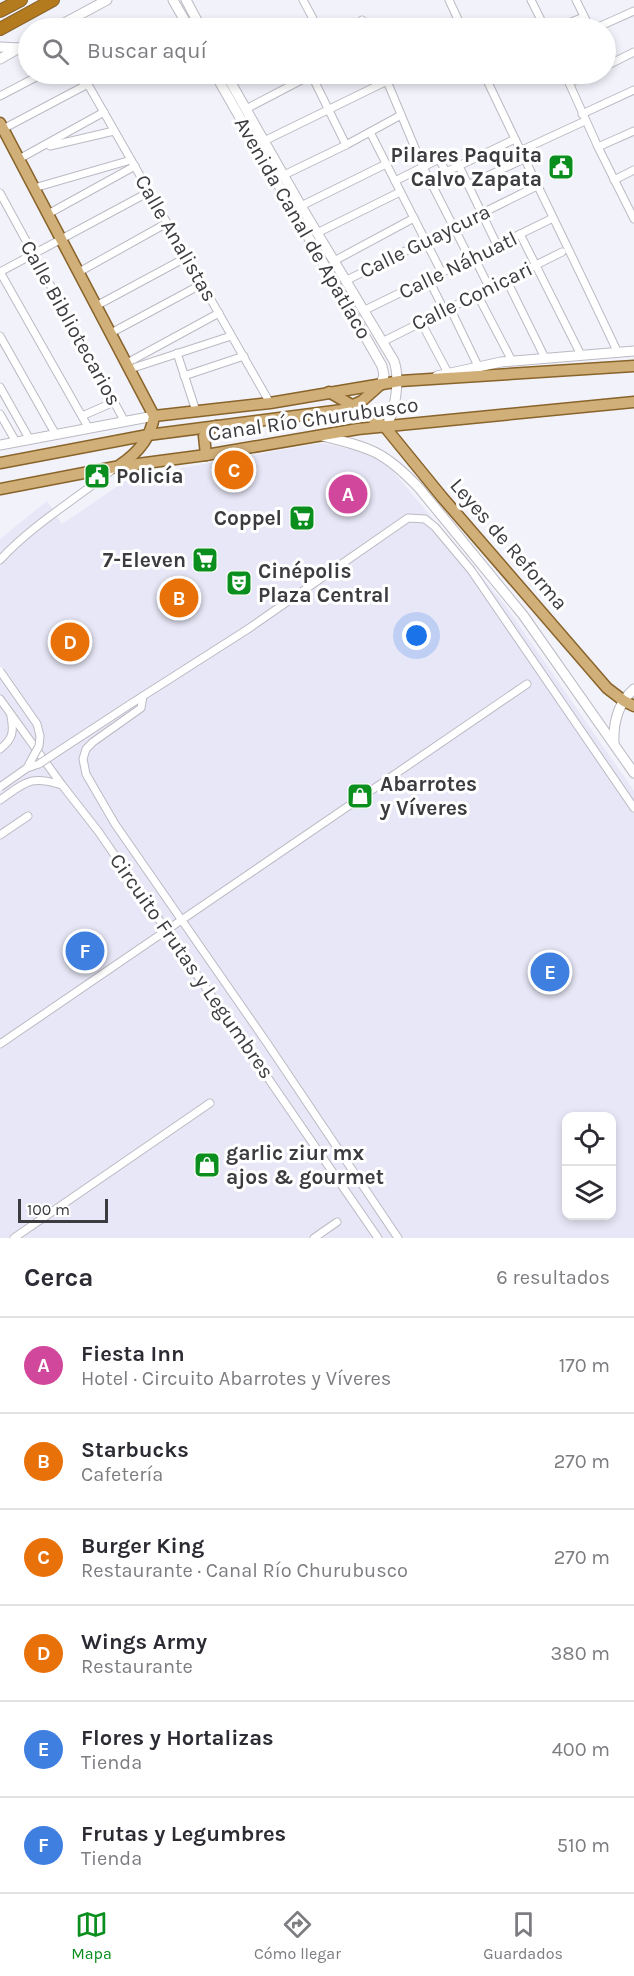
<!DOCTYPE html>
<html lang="es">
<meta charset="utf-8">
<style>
body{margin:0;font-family:Karla,sans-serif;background:#f7f7f7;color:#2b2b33}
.controls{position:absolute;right:18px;bottom:18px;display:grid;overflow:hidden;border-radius:12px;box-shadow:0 3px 9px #0003}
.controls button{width:54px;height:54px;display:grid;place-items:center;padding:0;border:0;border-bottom:2px solid #e1e1e2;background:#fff;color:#2b2b33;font:30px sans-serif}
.scale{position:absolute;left:18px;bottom:15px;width:90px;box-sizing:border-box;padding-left:6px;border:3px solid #3c3c40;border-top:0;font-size:16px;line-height:21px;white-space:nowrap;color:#3c3c40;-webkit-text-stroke:4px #fff;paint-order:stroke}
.you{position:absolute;left:417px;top:636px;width:21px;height:21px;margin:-15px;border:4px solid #fff;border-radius:50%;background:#1a73e8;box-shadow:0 0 0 9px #1a73e833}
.badge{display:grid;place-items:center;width:39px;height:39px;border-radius:50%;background:#0a8f1e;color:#fff;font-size:20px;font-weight:700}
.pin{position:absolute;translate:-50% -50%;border:3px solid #fff;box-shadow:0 2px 6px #0006}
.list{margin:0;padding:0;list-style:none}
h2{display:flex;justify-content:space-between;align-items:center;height:78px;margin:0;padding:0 24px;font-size:26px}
h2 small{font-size:20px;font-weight:400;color:#7c7c81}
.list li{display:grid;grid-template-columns:39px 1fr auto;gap:18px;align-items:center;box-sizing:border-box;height:96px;padding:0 24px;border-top:2px solid #e1e1e2}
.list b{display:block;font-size:22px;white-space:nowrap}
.list p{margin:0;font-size:20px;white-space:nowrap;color:#7c7c81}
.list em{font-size:20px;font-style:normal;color:#7c7c81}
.icon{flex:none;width:33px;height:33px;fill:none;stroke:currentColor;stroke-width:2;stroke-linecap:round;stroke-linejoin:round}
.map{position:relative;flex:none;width:634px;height:1238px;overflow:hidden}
.search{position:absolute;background:#fff;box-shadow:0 3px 9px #0003;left:18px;right:18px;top:18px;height:66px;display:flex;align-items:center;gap:15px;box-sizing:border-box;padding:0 21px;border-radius:33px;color:#7c7c81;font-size:22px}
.sheet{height:654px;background:#fff}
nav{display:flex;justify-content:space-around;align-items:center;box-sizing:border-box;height:84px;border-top:2px solid #e1e1e2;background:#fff;font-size:16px;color:#7c7c81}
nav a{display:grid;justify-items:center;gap:3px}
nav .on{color:#0a8f1e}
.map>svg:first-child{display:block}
</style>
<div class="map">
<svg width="634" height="1238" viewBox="0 0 634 1238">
<rect width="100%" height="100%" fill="#f2f2fb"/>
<path fill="#e8e7f7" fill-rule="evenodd" d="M321 443 359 451 377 459 392 470 505 605 634 791V1238H0V539L47 501 62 524 131 477ZM566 1116H612V1216H566Z"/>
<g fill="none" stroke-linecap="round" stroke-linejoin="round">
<g stroke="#bbbac3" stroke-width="9">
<g id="street">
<path d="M303 0 318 28"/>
<path d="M449 0 462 28"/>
<path d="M531 0 545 28"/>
<path d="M576 0 590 28"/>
<path d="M362 20 366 28"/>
<path d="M556 28 584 17"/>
<path d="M596 28 634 11"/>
<path d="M606 66 634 52"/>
<path d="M82 74 270 403"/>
<path d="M311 74 346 145"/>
<path d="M384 74 423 167 470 259"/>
<path d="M484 74C528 167 574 259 618 353"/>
<path d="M565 74 598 147 634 219"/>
<path d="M231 82 245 74"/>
<path d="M569 83 589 74"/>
<path d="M0 96 42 74"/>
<path d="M246 109 313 74"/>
<path d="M582 114 634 90"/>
<path d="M3 129 88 84"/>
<path d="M370 132 442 273"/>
<path d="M264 141 387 81"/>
<path d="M50 146 114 131"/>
<path d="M598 147 634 131"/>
<path d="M520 151 585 121"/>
<path d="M19 159 104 112"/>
<path d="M459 166 497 245"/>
<path d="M284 175 346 145 401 115"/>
<path d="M614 180 634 170"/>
<path d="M395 181 439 159 446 172 515 139"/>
<path d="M468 185 524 159"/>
<path d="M34 188 131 160"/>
<path d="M0 193 125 422"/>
<path d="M301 206 386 164"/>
<path d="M48 214 135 166"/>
<path d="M317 233 400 192"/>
<path d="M520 234 581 355"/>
<path d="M474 257 489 287"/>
<path d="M334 261 414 218"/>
<path d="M0 272 88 427"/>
<path d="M0 272 149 192"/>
<path d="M79 272 167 223"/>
<path d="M506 279 545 358"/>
<path d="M429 280 444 310"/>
<path d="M345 281 537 186"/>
<path d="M477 294 512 361"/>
<path d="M96 306 187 257"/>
<path d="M450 308 478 366"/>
<path d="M363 311 553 218"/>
<path d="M421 322 448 373"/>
<path d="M111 333 202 284"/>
<path d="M0 336 56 435"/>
<path d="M382 342 562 252"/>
<path d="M177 353 196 411"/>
<path d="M127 363 219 313"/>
<path d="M130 369 231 336"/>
<path d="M184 376 244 356"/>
<path d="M0 387 30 440"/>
<path d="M0 414 16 442"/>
<path d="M82 416 114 402"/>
<path d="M0 560C33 524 75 500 112 470"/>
<path d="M143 696 141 708 93 742 86 749 83 759 86 774 115 824 267 1043 398 1238"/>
<path d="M0 699 62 785 98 831 378 1238"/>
<path d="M129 705 248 629 408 518 425 519 435 527 471 570 634 808"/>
<path d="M0 749C13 739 14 732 11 716"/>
<path d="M0 800C26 782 30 775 62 785"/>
<path d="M0 835 28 816"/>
<path d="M0 1044 527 684"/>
<path d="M14 1238 210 1103"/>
<path d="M314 1238 337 1222"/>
</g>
</g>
<g stroke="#bbbac3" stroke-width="11">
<g id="secondary">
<path d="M173 0 189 28"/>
<path d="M186 0 201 28"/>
<path d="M55 28 107 0"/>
<path d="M0 47 19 48"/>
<path d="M0 59 28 43"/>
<path d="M215 74 382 366 384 375 381 384"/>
<path d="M226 74 301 206 394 361C400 378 396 413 385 427"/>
<path d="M437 376 501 362 634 351"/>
<path d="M322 436C371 448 384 451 419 488L523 615 634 773"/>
<path d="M0 445 154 416"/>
<path d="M614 744C613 724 618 703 634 689"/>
</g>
</g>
<g stroke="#89642a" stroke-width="13">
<g id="primary">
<path d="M0 123 154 416C151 437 138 453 120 465"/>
<path d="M329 392 362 411 385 427 442 497 607 688 624 701 634 706"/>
<path d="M154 416 270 403 400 381 634 366"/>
<path d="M206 455 204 436 208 430 216 426"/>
<path d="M0 463 148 435 342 410 362 401 381 384"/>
<path d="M0 489 115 467 206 455 358 429 634 402"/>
</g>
</g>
<g stroke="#89642a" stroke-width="14">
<g id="highway">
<path d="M0 11 21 0"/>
<path d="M0 29 53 0"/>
</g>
</g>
<use href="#street" stroke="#fff" stroke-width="7"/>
<use href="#secondary" stroke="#fff" stroke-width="9"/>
<use href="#primary" stroke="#d1af78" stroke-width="10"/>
<use href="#highway" stroke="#b37a1e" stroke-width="12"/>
<g stroke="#bbbac3" stroke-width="9" stroke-linecap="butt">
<g id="street-bridge">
<path d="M0 671 37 724 40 736 39 746 27 768 0 787"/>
<path d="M27 768 39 764 129 705"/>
</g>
</g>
<use href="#street-bridge" stroke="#fff" stroke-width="7"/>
</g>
<defs>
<g id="civic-square" transform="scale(1.35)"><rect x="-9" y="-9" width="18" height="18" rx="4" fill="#0a8f1e" stroke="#fff"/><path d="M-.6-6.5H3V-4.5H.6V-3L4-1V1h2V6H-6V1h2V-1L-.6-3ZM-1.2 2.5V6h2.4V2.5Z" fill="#fff"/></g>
<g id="supermarket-square" transform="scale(1.35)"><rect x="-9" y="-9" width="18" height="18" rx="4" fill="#0a8f1e" stroke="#fff"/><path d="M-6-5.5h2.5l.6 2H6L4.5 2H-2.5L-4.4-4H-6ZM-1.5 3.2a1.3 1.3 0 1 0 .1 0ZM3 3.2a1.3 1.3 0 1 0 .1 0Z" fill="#fff"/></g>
<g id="theatre-square" transform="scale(1.35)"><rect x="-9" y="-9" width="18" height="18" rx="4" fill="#0a8f1e" stroke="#fff"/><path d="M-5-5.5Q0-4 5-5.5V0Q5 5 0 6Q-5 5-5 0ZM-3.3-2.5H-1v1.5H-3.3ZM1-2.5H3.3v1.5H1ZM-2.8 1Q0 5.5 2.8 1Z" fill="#fff"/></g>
<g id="shop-square" transform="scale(1.35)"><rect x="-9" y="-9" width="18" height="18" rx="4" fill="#0a8f1e" stroke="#fff"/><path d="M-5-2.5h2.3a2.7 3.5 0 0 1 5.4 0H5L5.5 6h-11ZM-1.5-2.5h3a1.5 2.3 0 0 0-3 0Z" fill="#fff"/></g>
</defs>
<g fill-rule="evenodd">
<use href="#civic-square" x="561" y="167"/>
<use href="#civic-square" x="97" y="476"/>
<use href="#supermarket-square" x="302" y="518"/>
<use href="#supermarket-square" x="205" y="560"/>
<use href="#theatre-square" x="239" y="583"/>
<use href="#shop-square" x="360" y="796"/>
<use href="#shop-square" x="207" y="1165"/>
</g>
<g text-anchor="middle" stroke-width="6" stroke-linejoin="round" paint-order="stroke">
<g font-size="21" font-weight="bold" fill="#3c3c40" stroke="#fff" text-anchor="start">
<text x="542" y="162" text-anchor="end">Pilares Paquita<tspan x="542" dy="24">Calvo Zapata</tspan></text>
<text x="116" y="483">Policía</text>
<text x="282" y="525" text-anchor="end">Coppel</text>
<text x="186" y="567" text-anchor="end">7-Eleven</text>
<text x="258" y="578">Cinépolis<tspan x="258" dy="24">Plaza Central</tspan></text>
<text x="380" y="791">Abarrotes<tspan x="380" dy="24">y Víveres</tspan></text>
<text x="226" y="1160">garlic ziur mx<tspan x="226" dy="24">ajos &amp; gourmet</tspan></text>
</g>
<g font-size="21" fill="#3c3c40" stroke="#fff">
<text transform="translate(303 228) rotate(60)" y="7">Avenida Canal de Apatlaco</text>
<text transform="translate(176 238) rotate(60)" y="7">Calle Analistas</text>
<text transform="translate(425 241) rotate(-26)" y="7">Calle Guaycura</text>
<text transform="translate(458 265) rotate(-26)" y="7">Calle Náhuatl</text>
<text transform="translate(472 296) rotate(-26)" y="7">Calle Conicari</text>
<text transform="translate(71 323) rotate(61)" y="7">Calle Bibliotecarios</text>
<text transform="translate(313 419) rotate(-8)" y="7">Canal Río Churubusco</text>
<text transform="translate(509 544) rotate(49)" y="7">Leyes de Reforma</text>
<text transform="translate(192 966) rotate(55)" y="7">Circuito Frutas y Legumbres</text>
</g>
</g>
</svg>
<div class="controls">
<button><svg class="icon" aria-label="locate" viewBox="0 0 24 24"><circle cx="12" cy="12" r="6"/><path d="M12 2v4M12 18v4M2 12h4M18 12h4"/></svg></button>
<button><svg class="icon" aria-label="layers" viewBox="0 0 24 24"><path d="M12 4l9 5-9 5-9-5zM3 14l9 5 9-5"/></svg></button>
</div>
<div class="scale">100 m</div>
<div class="you"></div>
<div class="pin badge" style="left:348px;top:494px;background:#d1479c">A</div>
<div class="pin badge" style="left:179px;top:598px;background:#e8710a">B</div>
<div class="pin badge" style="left:234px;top:470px;background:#e8710a">C</div>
<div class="pin badge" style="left:70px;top:642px;background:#e8710a">D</div>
<div class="pin badge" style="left:550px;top:972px;background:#3f7fe0">E</div>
<div class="pin badge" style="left:85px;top:951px;background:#3f7fe0">F</div>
<div class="search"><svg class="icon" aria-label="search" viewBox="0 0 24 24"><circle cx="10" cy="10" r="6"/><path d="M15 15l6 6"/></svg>Buscar aquí</div>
</div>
<section class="sheet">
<h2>Cerca<small>6 resultados</small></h2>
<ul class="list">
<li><span class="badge" style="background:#d1479c">A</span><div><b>Fiesta Inn</b><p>Hotel · Circuito Abarrotes y Víveres</p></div><em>170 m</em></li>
<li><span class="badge" style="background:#e8710a">B</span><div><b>Starbucks</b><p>Cafetería</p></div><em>270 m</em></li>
<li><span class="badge" style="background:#e8710a">C</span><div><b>Burger King</b><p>Restaurante · Canal Río Churubusco</p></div><em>270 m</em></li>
<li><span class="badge" style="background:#e8710a">D</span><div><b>Wings Army</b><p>Restaurante</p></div><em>380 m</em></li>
<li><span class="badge" style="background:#3f7fe0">E</span><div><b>Flores y Hortalizas</b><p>Tienda</p></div><em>400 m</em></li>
<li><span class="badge" style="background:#3f7fe0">F</span><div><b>Frutas y Legumbres</b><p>Tienda</p></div><em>510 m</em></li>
</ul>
</section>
<nav>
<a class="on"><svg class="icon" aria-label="map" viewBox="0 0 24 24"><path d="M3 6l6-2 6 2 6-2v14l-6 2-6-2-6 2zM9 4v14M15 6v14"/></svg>Mapa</a>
<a><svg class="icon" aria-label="directions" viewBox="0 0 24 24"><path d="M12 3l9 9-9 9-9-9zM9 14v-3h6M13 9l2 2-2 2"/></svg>Cómo llegar</a>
<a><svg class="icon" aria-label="saved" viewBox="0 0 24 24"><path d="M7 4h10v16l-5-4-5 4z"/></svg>Guardados</a>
</nav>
